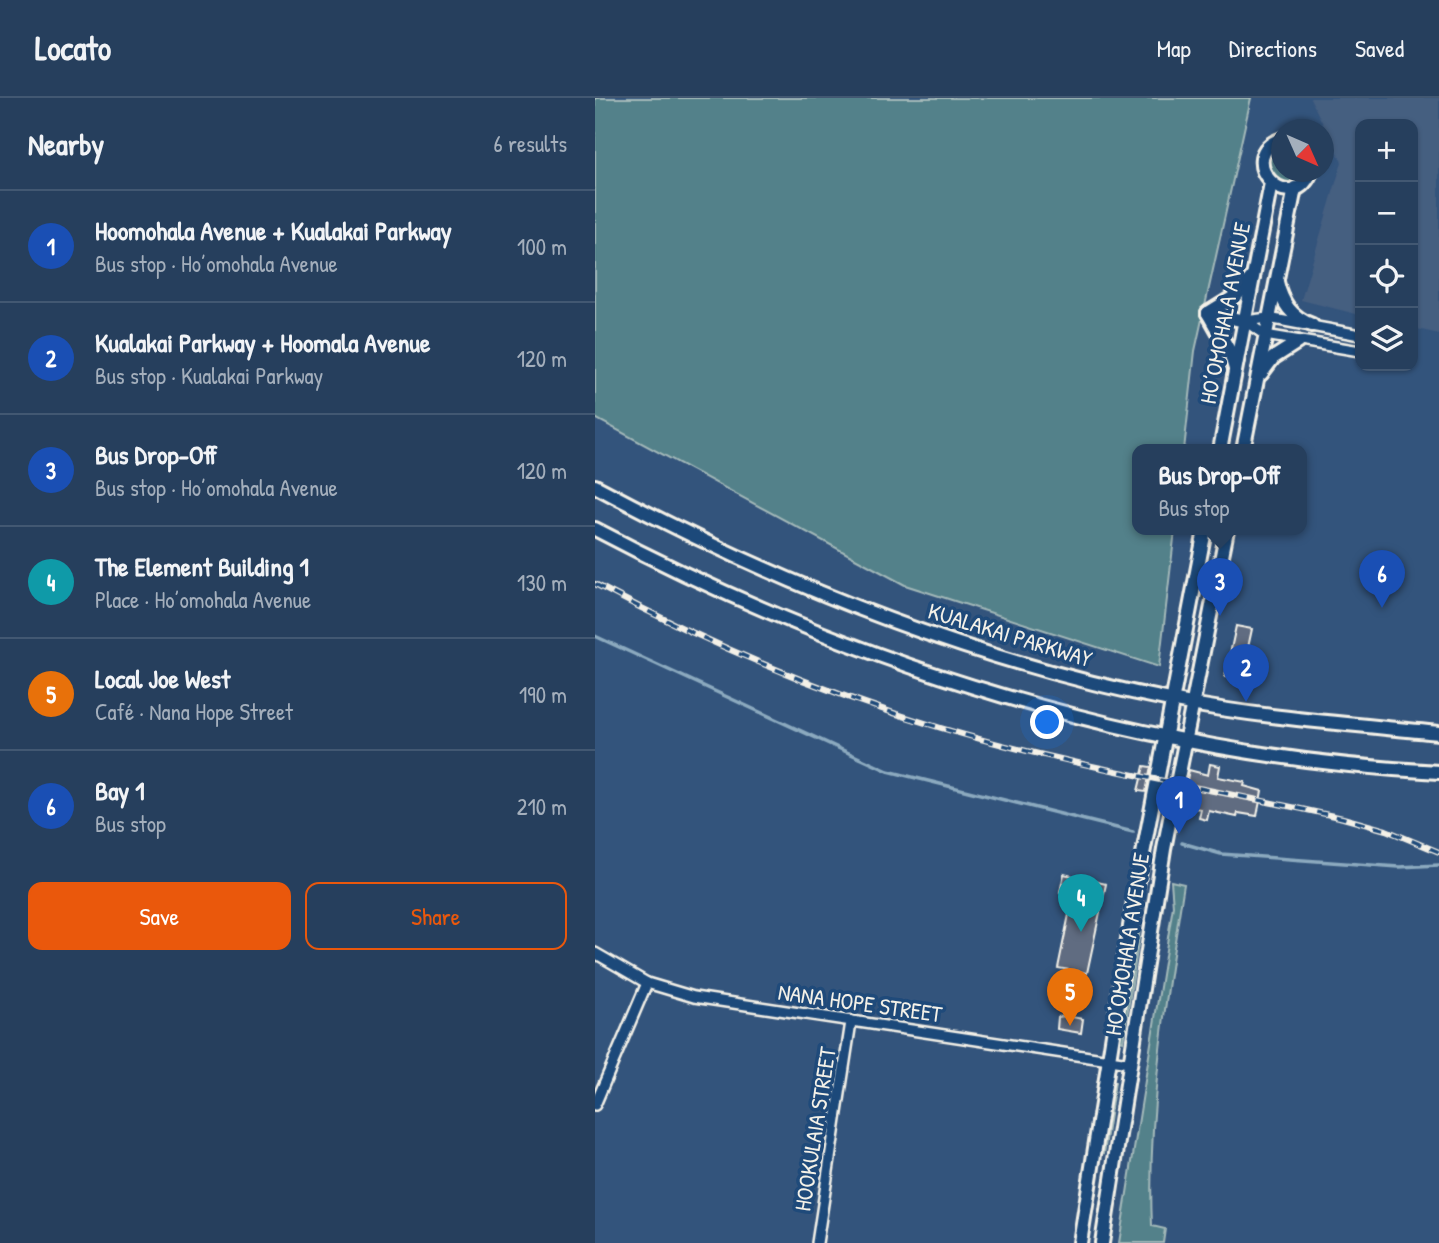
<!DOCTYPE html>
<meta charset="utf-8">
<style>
body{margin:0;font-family:"Patrick Hand",sans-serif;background:#2e4663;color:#f1f3f6}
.controls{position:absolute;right:21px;top:21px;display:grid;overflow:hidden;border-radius:14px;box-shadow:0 2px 5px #0004}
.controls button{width:63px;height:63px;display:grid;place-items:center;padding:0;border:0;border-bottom:2px solid #425872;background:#263f5d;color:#f1f3f6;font:35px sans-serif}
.compass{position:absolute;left:676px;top:21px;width:63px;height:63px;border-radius:50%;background:#263f5d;box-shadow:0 2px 5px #0004;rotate:135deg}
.you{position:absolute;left:453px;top:625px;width:24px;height:24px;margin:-18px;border:5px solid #fff;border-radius:50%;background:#1a73e8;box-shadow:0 0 0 10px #1a73e833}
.badge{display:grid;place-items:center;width:46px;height:46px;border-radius:50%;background:#ea580c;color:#fff;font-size:23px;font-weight:700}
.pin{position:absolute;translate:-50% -58px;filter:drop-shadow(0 2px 4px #0008)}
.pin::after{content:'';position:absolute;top:37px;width:24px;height:21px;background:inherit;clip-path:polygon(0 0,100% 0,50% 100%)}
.popup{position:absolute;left:537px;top:346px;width:175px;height:91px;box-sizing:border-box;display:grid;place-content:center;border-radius:14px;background:#263f5d;filter:drop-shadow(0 2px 5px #0005);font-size:23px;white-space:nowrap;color:#a4afbc}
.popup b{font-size:26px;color:#f1f3f6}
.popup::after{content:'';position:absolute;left:50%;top:100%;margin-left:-14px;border:14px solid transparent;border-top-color:#263f5d}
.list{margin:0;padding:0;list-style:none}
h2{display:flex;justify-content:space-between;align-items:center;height:91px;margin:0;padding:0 28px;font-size:30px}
h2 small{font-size:23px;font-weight:400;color:#a4afbc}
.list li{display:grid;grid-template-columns:46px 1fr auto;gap:21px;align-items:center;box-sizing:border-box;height:112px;padding:0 28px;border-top:2px solid #425872}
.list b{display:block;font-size:26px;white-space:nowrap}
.list p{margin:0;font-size:23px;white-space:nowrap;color:#a4afbc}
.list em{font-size:23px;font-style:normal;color:#a4afbc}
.actions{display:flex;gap:14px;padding:21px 28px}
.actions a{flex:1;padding:16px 0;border:2px solid #ea580c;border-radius:14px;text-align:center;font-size:24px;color:#ea580c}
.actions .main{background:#ea580c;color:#fff}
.icon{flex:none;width:38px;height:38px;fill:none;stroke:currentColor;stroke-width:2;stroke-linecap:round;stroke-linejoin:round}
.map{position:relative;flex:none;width:844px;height:1145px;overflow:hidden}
header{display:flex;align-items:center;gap:42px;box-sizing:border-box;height:98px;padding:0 35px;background:#263f5d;border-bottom:2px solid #425872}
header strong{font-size:33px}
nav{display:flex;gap:38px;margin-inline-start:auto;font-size:24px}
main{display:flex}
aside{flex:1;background:#263f5d}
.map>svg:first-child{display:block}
</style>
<header>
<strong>Locato</strong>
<nav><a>Map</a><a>Directions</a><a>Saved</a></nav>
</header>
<main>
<aside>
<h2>Nearby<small>6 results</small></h2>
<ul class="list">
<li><span class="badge" style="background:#1a4fb4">1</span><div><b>Hoomohala Avenue + Kualakai Parkway</b><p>Bus stop · Ho’omohala Avenue</p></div><em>100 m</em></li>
<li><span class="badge" style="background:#1a4fb4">2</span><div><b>Kualakai Parkway + Hoomala Avenue</b><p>Bus stop · Kualakai Parkway</p></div><em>120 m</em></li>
<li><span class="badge" style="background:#1a4fb4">3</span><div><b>Bus Drop-Off</b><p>Bus stop · Ho’omohala Avenue</p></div><em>120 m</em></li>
<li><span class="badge" style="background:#0f9aa8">4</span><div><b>The Element Building 1</b><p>Place · Ho’omohala Avenue</p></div><em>130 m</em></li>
<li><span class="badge" style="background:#e8710a">5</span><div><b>Local Joe West</b><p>Café · Nana Hope Street</p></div><em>190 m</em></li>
<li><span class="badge" style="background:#1a4fb4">6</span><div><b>Bay 1</b><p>Bus stop</p></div><em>210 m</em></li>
</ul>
<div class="actions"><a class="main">Save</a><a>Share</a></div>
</aside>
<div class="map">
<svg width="844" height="1145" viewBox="0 0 844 1145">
<rect width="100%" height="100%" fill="#33547c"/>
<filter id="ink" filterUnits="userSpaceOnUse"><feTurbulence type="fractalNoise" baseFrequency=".0143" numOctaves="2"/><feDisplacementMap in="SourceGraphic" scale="14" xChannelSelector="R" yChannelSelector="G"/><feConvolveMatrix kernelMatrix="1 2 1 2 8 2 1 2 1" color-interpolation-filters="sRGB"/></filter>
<g filter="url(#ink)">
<path fill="#455e80" d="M715 0H844V236L818 230V26H765V217L706 202 747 64Z"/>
<g fill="#53818a" stroke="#a4b9b9" stroke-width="2">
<path d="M0 0H656L600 253 589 352H543V432H580L564 569 310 487 0 320Z"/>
<path d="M686 45 687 74H712C704 85 697 87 684 85L671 67 673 55Z"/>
<path d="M576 783 589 786C571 898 552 1014 557 1128L570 1131 568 1145H524L578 808Z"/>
<path d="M546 804 544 839 528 943 521 941 543 805Z"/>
<path d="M516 983 520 984 509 1056V1028Z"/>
</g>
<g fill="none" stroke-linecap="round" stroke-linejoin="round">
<g stroke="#8caabf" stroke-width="3.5">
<path d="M0 538 293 673 538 734"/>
<path d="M587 745 626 756 804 769 844 767"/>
</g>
</g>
<g fill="#616c81" stroke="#f4f1e8" stroke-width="2">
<path d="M641 528 657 531 646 582 630 579Z"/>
<path d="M615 666 625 668 623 679 650 684 649 688 667 693 662 718 643 715 642 719 614 713 612 722 604 720 606 711 587 708 594 672 613 677Z"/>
<path d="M549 668 556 669 551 694 543 693Z"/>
<path d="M469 776 511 786 492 875 463 870 478 797 465 794Z"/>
<path d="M471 918 488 921 486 935 462 931 463 919Z"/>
</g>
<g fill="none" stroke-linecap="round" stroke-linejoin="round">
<g stroke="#f4f1e8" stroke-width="14">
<g id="minor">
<path d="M650 223 670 237 765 253"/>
<path d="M650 223 673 220 765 237"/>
<path d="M0 855 52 885 99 899 534 965"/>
<path d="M0 1007 52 885"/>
<path d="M222 1145 256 924"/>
</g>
</g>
<g stroke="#f4f1e8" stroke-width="18">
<g id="secondary">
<path d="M687 41C636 58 695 123 716 74"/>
<path d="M682 184C687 205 696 219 717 227"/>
<path d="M613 215 635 254 640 271"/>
<path d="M613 215 642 197 658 178"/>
<path d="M613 215 650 223"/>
<path d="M666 276 678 260 703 244"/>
<path d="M625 352 676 85"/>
<path d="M648 352 700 90"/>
<path d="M0 388C182 485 377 564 580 603 667 620 756 626 844 635"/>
<path d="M0 431C260 568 550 659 844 674"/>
<path d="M485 1145 539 803 610 432"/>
<path d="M507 1145 569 751 632 432"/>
</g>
</g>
<use href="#minor" stroke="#1f4a7a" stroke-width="9"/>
<use href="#secondary" stroke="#1f4a7a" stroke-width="12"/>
<g stroke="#f4f1e8" stroke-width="6">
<path id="rail" d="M0 486C111 545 226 594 346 630 477 669 615 690 748 720L791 732 844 754"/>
</g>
<use href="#rail" stroke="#1f4a7a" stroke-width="3.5" stroke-dasharray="10" stroke-linecap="butt"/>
</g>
</g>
<g text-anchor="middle" stroke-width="7" stroke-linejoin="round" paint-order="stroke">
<g font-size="23" fill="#f4f1e8" stroke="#1f4a7a">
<text transform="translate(630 215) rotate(-79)" y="8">HO’OMOHALA AVENUE</text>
<text transform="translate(415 537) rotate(17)" y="8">KUALAKAI PARKWAY</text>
<text transform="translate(532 846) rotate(-81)" y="8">HO’OMOHALA AVENUE</text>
<text transform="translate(265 905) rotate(8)" y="8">NANA HOPE STREET</text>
<text transform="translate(220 1031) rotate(-81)" y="8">HOOKULAIA STREET</text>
</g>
</g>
</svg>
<div class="controls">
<button>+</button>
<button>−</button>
<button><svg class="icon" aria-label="locate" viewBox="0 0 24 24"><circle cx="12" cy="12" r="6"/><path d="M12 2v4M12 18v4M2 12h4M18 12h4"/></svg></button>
<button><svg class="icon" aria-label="layers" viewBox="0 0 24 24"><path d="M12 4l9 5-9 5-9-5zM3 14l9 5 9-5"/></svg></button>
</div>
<svg class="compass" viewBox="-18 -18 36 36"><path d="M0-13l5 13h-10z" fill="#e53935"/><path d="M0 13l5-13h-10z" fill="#a4afbc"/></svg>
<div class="you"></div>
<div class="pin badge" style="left:584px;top:736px;background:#1a4fb4">1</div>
<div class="pin badge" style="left:651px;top:604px;background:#1a4fb4">2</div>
<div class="pin badge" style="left:625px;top:518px;background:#1a4fb4">3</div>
<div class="popup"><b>Bus Drop-Off</b>Bus stop</div>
<div class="pin badge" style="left:486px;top:834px;background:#0f9aa8">4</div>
<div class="pin badge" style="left:475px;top:928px;background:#e8710a">5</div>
<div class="pin badge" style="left:787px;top:510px;background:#1a4fb4">6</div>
</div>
</main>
